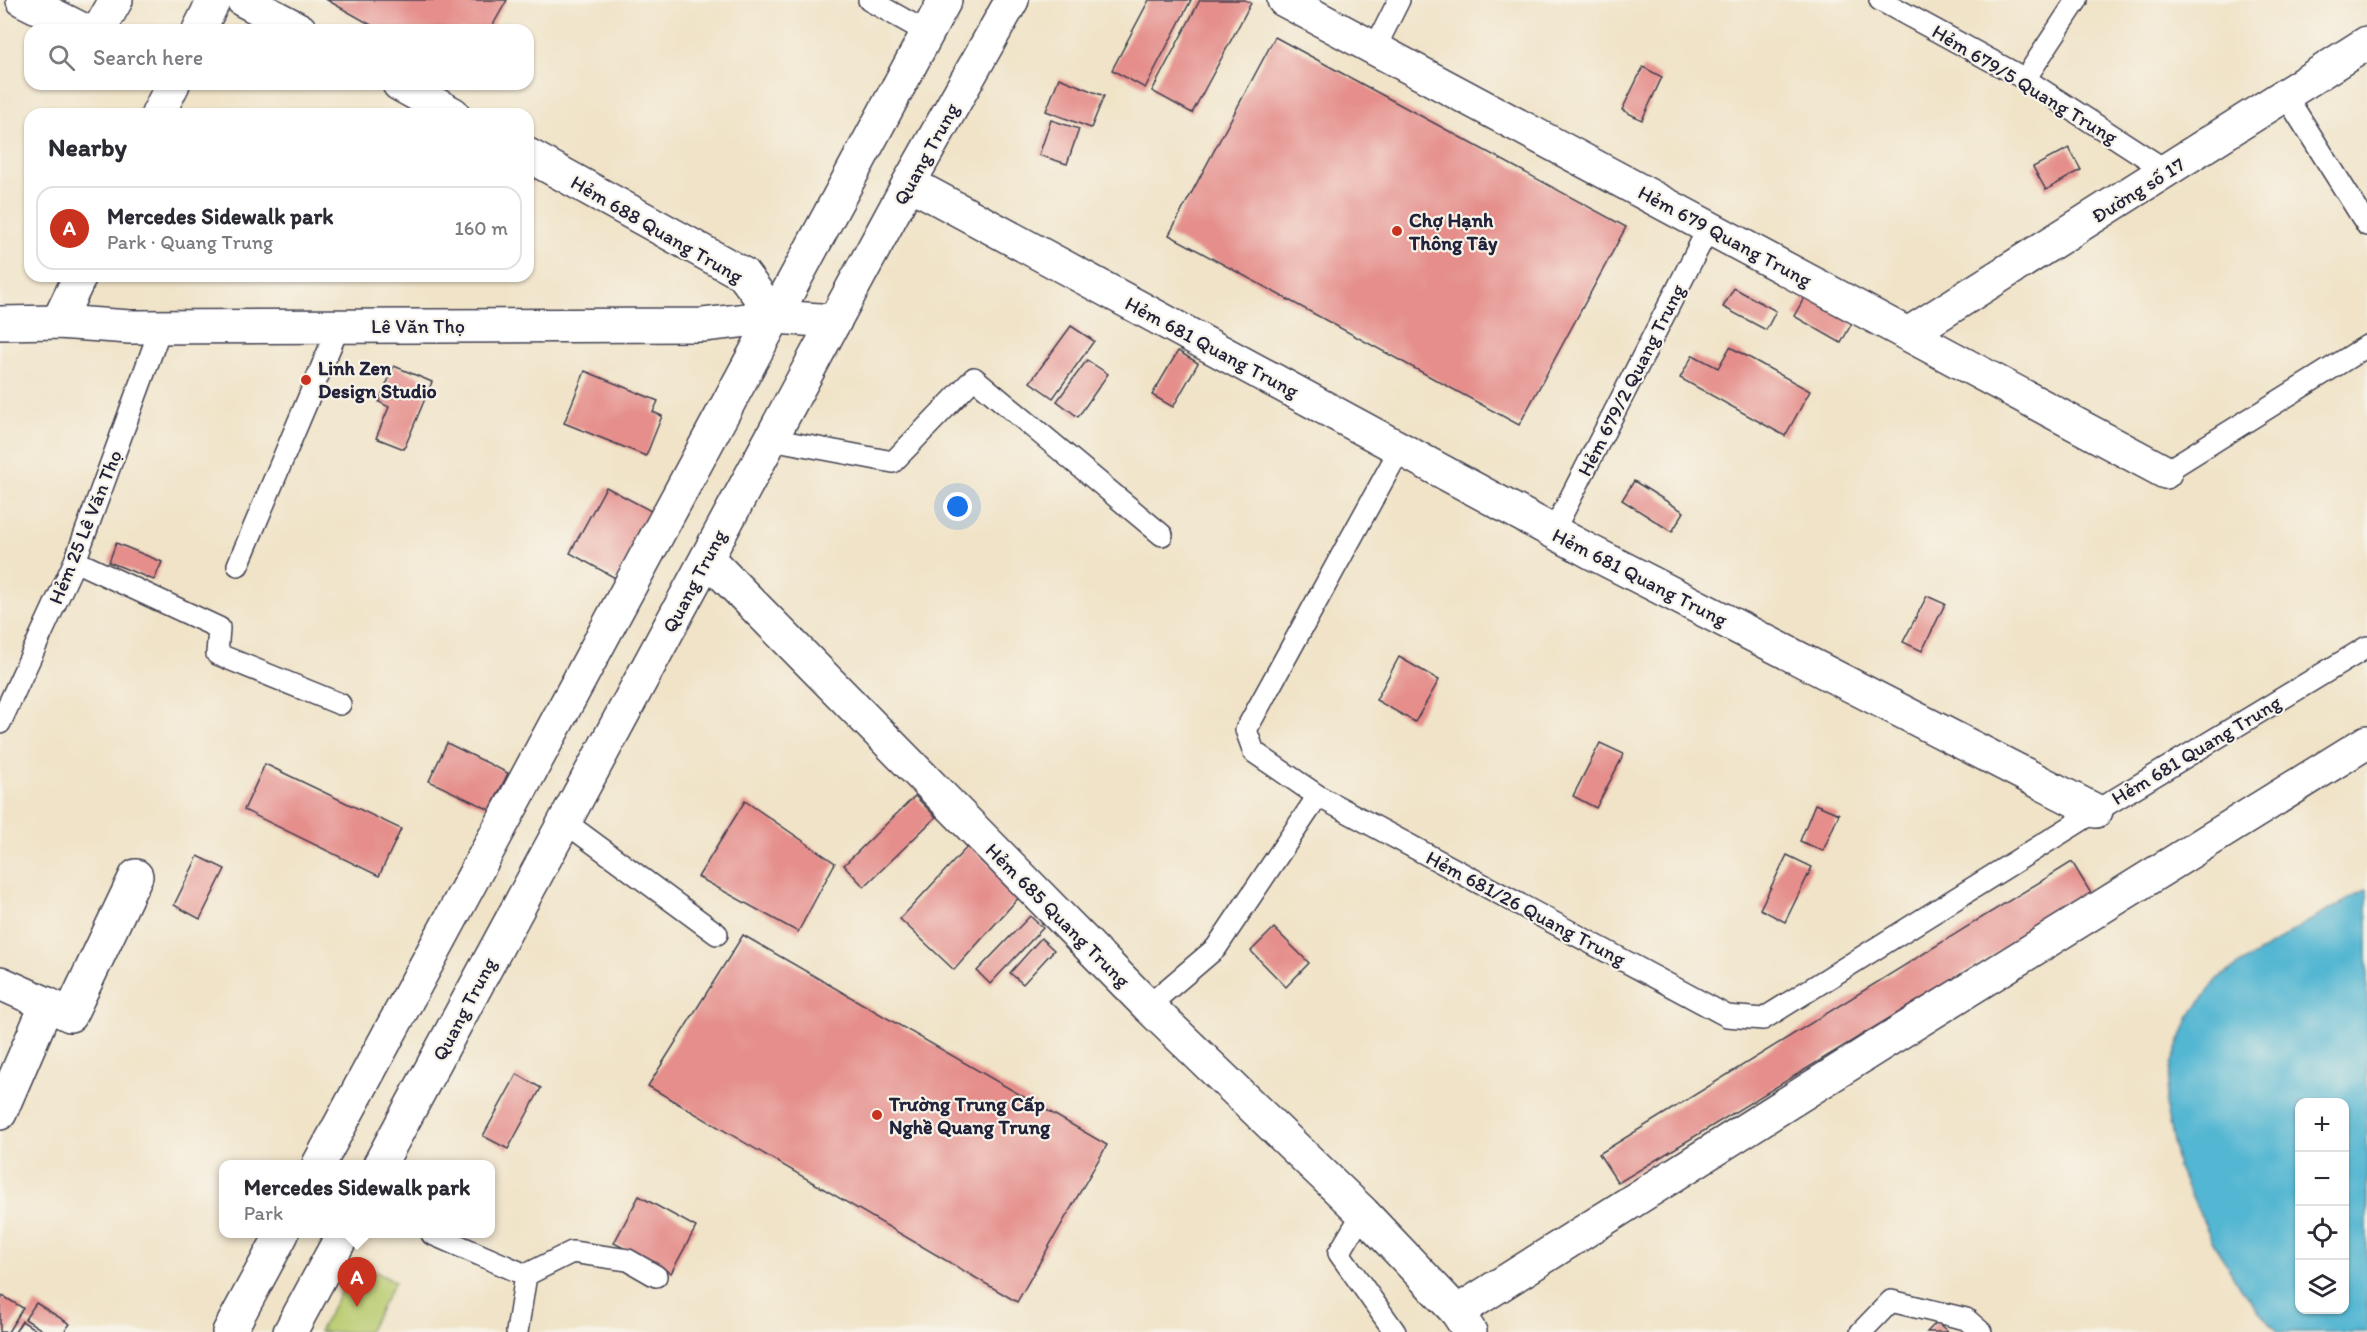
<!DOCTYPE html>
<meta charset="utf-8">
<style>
body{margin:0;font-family:Itim,sans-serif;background:#f2f2f3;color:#2b2b33}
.controls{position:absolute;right:18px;bottom:18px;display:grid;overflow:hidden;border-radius:12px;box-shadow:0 2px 4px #0004}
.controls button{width:54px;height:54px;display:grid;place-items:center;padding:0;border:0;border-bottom:2px solid #e1e1e2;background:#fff;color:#2b2b33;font:30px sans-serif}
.you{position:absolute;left:958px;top:507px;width:21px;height:21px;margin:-15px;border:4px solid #fff;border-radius:50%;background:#1a73e8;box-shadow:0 0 0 9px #1a73e833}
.badge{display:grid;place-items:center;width:39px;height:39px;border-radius:50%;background:#c8321e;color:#fff;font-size:20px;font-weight:700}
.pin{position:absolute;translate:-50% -50px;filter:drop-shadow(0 2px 3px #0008)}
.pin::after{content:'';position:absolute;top:32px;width:21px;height:18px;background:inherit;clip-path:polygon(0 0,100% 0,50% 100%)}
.popup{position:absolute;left:219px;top:1160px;width:276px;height:78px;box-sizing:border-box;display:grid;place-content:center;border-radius:12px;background:#fff;filter:drop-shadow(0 2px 4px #0005);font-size:20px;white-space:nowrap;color:#7c7c81}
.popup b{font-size:22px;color:#2b2b33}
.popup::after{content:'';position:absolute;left:50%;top:100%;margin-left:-12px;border:12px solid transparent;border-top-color:#fff}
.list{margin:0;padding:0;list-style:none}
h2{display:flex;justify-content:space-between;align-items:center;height:78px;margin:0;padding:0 24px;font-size:26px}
h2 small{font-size:20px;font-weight:400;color:#7c7c81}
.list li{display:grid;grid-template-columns:39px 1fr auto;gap:18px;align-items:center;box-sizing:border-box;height:84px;margin:0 12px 12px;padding:0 12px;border:2px solid #e1e1e2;border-radius:18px}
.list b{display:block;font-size:22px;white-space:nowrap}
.list p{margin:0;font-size:20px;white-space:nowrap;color:#7c7c81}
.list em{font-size:20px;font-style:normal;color:#7c7c81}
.icon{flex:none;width:33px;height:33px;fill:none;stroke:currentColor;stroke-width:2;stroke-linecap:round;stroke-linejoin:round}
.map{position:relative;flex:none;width:2367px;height:1332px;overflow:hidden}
.search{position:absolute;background:#fff;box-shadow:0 2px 4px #0004;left:24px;top:24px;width:510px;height:66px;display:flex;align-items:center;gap:15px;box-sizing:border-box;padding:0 21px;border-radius:18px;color:#7c7c81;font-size:22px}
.panel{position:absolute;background:#fff;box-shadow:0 2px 4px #0004;left:24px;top:108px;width:510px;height:174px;border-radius:18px}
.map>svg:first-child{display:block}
</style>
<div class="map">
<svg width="2367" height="1332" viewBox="0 0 2367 1332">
<rect width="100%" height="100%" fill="#f7f3e8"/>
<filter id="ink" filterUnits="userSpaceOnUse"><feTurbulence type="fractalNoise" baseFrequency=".0167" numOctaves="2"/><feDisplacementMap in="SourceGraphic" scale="12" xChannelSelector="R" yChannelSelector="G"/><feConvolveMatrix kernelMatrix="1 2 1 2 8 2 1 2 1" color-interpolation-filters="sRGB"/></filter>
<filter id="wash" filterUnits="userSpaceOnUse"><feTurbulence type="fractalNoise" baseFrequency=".008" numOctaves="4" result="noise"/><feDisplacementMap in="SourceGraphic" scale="24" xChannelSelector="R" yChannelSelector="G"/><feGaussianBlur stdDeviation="1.35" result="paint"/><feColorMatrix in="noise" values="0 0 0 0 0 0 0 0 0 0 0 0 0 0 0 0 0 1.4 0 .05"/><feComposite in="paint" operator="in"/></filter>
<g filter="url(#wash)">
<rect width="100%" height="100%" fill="#f0e3c7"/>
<path fill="#b7ca6d" stroke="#6c7654" stroke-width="1.5" d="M357 1262 395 1282 368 1332H319Z"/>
<path fill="#53b6d2" stroke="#3a6c86" stroke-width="1.5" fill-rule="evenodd" d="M2367 889V1332H2277L2240 1288 2212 1240 2178 1168 2165 1104 2171 1065 2189 1018 2217 979 2306 923ZM2300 1102H2344V1310H2300Z"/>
<g id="blocks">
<g fill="#e58e8b">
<path d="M327 0H507L490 30H380Z"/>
<path d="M1149 0H1191L1145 88 1112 70Z"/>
<path d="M1200 0H1245L1251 3 1192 113 1152 91Z"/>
<path d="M1275 37 1626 227 1519 425 1169 235Z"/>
<path d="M1643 67 1662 77 1642 120 1622 110Z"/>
<path d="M1059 78 1104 96 1091 128 1046 111Z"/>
<path d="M1051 120 1079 129 1067 164 1039 155Z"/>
<path d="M2069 148 2081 170 2046 190 2033 167Z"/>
<path d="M528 168 536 171 528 194Z"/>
<path d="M1811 286 1858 312 1841 343 1794 316Z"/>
<path d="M1734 288 1776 311 1766 330 1723 307Z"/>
<path d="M1071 326 1094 341 1053 398 1030 382Z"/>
<path d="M1730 347 1810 391 1785 436 1680 378 1693 355 1718 368Z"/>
<path d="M1178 351 1198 363 1173 407 1152 395Z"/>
<path d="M1087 360 1108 374 1078 417 1057 401Z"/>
<path d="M394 366 432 382 404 449 376 438 389 407 379 402Z"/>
<path d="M585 371 658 401 653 412 662 416 646 456 564 423Z"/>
<path d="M1634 481 1684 512 1672 532 1622 500Z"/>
<path d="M606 487 653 512 617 579 570 553Z"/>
<path d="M116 543 162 562 154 580 109 562Z"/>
<path d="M1927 596 1945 604 1922 651 1903 642Z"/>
<path d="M1399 657 1439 680 1415 722 1376 700Z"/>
<path d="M447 743 508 773 490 810 429 781Z"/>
<path d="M1600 743 1624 754 1596 808 1573 796Z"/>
<path d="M265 764 401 829 379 876 244 810Z"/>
<path d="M915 796 936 817 864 887 844 865Z"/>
<path d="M745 801 835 863 798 932 698 877Z"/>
<path d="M1815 804 1839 814 1823 851 1800 841Z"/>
<path d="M969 845 1022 894 954 970 900 919Z"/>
<path d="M1787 855 1812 867 1785 922 1760 909Z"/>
<path d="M198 856 225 869 200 919 174 905Z"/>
<path d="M2072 862 2092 895 1618 1183 1599 1154Z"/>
<path d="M1030 916 1043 928 990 984 977 971Z"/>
<path d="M1274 928 1309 963 1286 987 1251 951Z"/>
<path d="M743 935 1107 1145 1017 1302 648 1086Z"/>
<path d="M1041 938 1054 950 1023 984 1010 973Z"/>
<path d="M517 1074 541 1088 508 1149 483 1136Z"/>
<path d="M639 1196 696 1227 671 1273 614 1243Z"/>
<path d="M3 1296 23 1308 8 1332H0V1302Z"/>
<path d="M36 1303 70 1324 64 1332H45L25 1319Z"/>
<path d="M22 1321 39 1332H15Z"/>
<path d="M1937 1322 1948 1332H1927Z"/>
</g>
</g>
</g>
<g filter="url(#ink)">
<use href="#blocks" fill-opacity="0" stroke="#413f50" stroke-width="1.5"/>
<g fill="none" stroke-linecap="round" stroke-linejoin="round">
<g stroke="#413f50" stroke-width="24">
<g id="lane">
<path d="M869 0 928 33"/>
<path d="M1880 0 2025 79 2167 171"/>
<path d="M1375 48 1399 0"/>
<path d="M2025 79 2077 0"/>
<path d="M2286 96 2367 225"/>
<path d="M771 439 893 462 974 378 1162 535"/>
<path d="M1400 449 1246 730 1254 752 1318 796 1727 1016 1763 1019 2096 811 2367 647"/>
<path d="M2165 472 2367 346"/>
<path d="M1553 532 1709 227"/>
<path d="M75 561 219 628 217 654 340 704"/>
<path d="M238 565 339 326"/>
<path d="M0 723 75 561 161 327"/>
<path d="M565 822 717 934"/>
<path d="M1148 1006 1216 948 1318 796"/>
<path d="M1363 1213 1339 1253 1395 1332"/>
<path d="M432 1234 526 1275 517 1332"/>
<path d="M526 1275 572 1252 628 1260 656 1276"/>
<path d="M1861 1332 1891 1301 1966 1319 1981 1332"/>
</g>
</g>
<g stroke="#413f50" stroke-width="36">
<g id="street">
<path d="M23 0 83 30"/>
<path d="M243 0 300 30"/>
<path d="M1284 0 2165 472"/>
<path d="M99 30 116 0"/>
<path d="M199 30 214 0"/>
<path d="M399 84 453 114"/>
<path d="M158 114 173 84"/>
<path d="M528 155 743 274 775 317"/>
<path d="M909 183 1589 551 2096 811"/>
<path d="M58 322 80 276"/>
<path d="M1908 334 2367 43"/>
<path d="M707 558 1148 1006 1363 1213 1457 1312 1470 1332"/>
<path d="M0 983 47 1004"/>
<path d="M0 1113 47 1004 70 1015 136 876"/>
<path d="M1457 1312 1881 1044 2367 742"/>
</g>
</g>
<g stroke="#413f50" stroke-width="36">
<path id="secondary" d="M0 323 58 322 130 327 703 325 775 317"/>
</g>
<g stroke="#413f50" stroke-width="36">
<g id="primary">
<path d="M775 317 835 321"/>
<path d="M319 1164 945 0"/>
<path d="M380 1164 909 183 1012 0"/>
<path d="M229 1332 282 1234"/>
<path d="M290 1332 343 1234"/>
</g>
</g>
<use href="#lane" stroke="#fff" stroke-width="21"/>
<use href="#street" stroke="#fff" stroke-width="33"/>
<use href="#secondary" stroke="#fff" stroke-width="33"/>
<use href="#primary" stroke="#fff" stroke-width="33"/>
</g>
</g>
<g fill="#c8321e" stroke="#f7f3e8" stroke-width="2">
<circle cx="1397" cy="231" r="6"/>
<circle cx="306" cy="380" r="6"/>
<circle cx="877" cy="1115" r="6"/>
</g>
<g text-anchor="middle" stroke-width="4.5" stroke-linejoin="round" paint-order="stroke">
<g font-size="20" fill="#22223b" stroke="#f7f3e8">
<text transform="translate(2025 84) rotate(31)" y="7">Hẻm 679/5 Quang Trung</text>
<text transform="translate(926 154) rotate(-61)" y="7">Quang Trung</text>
<text transform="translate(2138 190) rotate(-32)" y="7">Đường số 17</text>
<text transform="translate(657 229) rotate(30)" y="7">Hẻm 688 Quang Trung</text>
<text transform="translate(1725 236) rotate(28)" y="7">Hẻm 679 Quang Trung</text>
<text x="418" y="333">Lê Văn Thọ</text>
<text transform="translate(1212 347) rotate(28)" y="7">Hẻm 681 Quang Trung</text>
<text transform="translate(1631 380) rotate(-63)" y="7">Hẻm 679/2 Quang Trung</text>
<text transform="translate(85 527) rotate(-68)" y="7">Hẻm 25 Lê Văn Thọ</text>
<text transform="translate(1640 577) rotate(27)" y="7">Hẻm 681 Quang Trung</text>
<text transform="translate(694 581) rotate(-62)" y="7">Quang Trung</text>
<text transform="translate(2196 750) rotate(-31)" y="7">Hẻm 681 Quang Trung</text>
<text transform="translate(1526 908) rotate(28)" y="7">Hẻm 681/26 Quang Trung</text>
<text transform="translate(1058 915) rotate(45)" y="7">Hẻm 685 Quang Trung</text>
<text transform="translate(464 1009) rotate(-62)" y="7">Quang Trung</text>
</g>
<g font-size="20" font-weight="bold" fill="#22223b" stroke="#f7f3e8" text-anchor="start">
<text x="1409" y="227">Chợ Hạnh<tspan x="1409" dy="23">Thông Tây</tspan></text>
<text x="318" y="375">Linh Zen<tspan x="318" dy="23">Design Studio</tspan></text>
<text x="889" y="1111">Trường Trung Cấp<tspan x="889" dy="23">Nghề Quang Trung</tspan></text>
</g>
</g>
</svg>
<div class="controls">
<button>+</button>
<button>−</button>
<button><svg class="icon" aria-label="locate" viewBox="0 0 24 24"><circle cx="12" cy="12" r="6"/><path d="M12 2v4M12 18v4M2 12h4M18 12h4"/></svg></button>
<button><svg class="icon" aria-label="layers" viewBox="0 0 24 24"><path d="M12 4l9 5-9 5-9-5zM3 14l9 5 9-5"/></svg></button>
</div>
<div class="you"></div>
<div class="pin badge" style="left:357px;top:1307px">A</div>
<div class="popup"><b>Mercedes Sidewalk park</b>Park</div>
<div class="search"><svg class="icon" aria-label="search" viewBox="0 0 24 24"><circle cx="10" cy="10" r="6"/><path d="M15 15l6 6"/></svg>Search here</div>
<section class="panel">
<h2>Nearby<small></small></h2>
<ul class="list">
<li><span class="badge">A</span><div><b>Mercedes Sidewalk park</b><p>Park · Quang Trung</p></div><em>160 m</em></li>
</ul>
</section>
</div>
